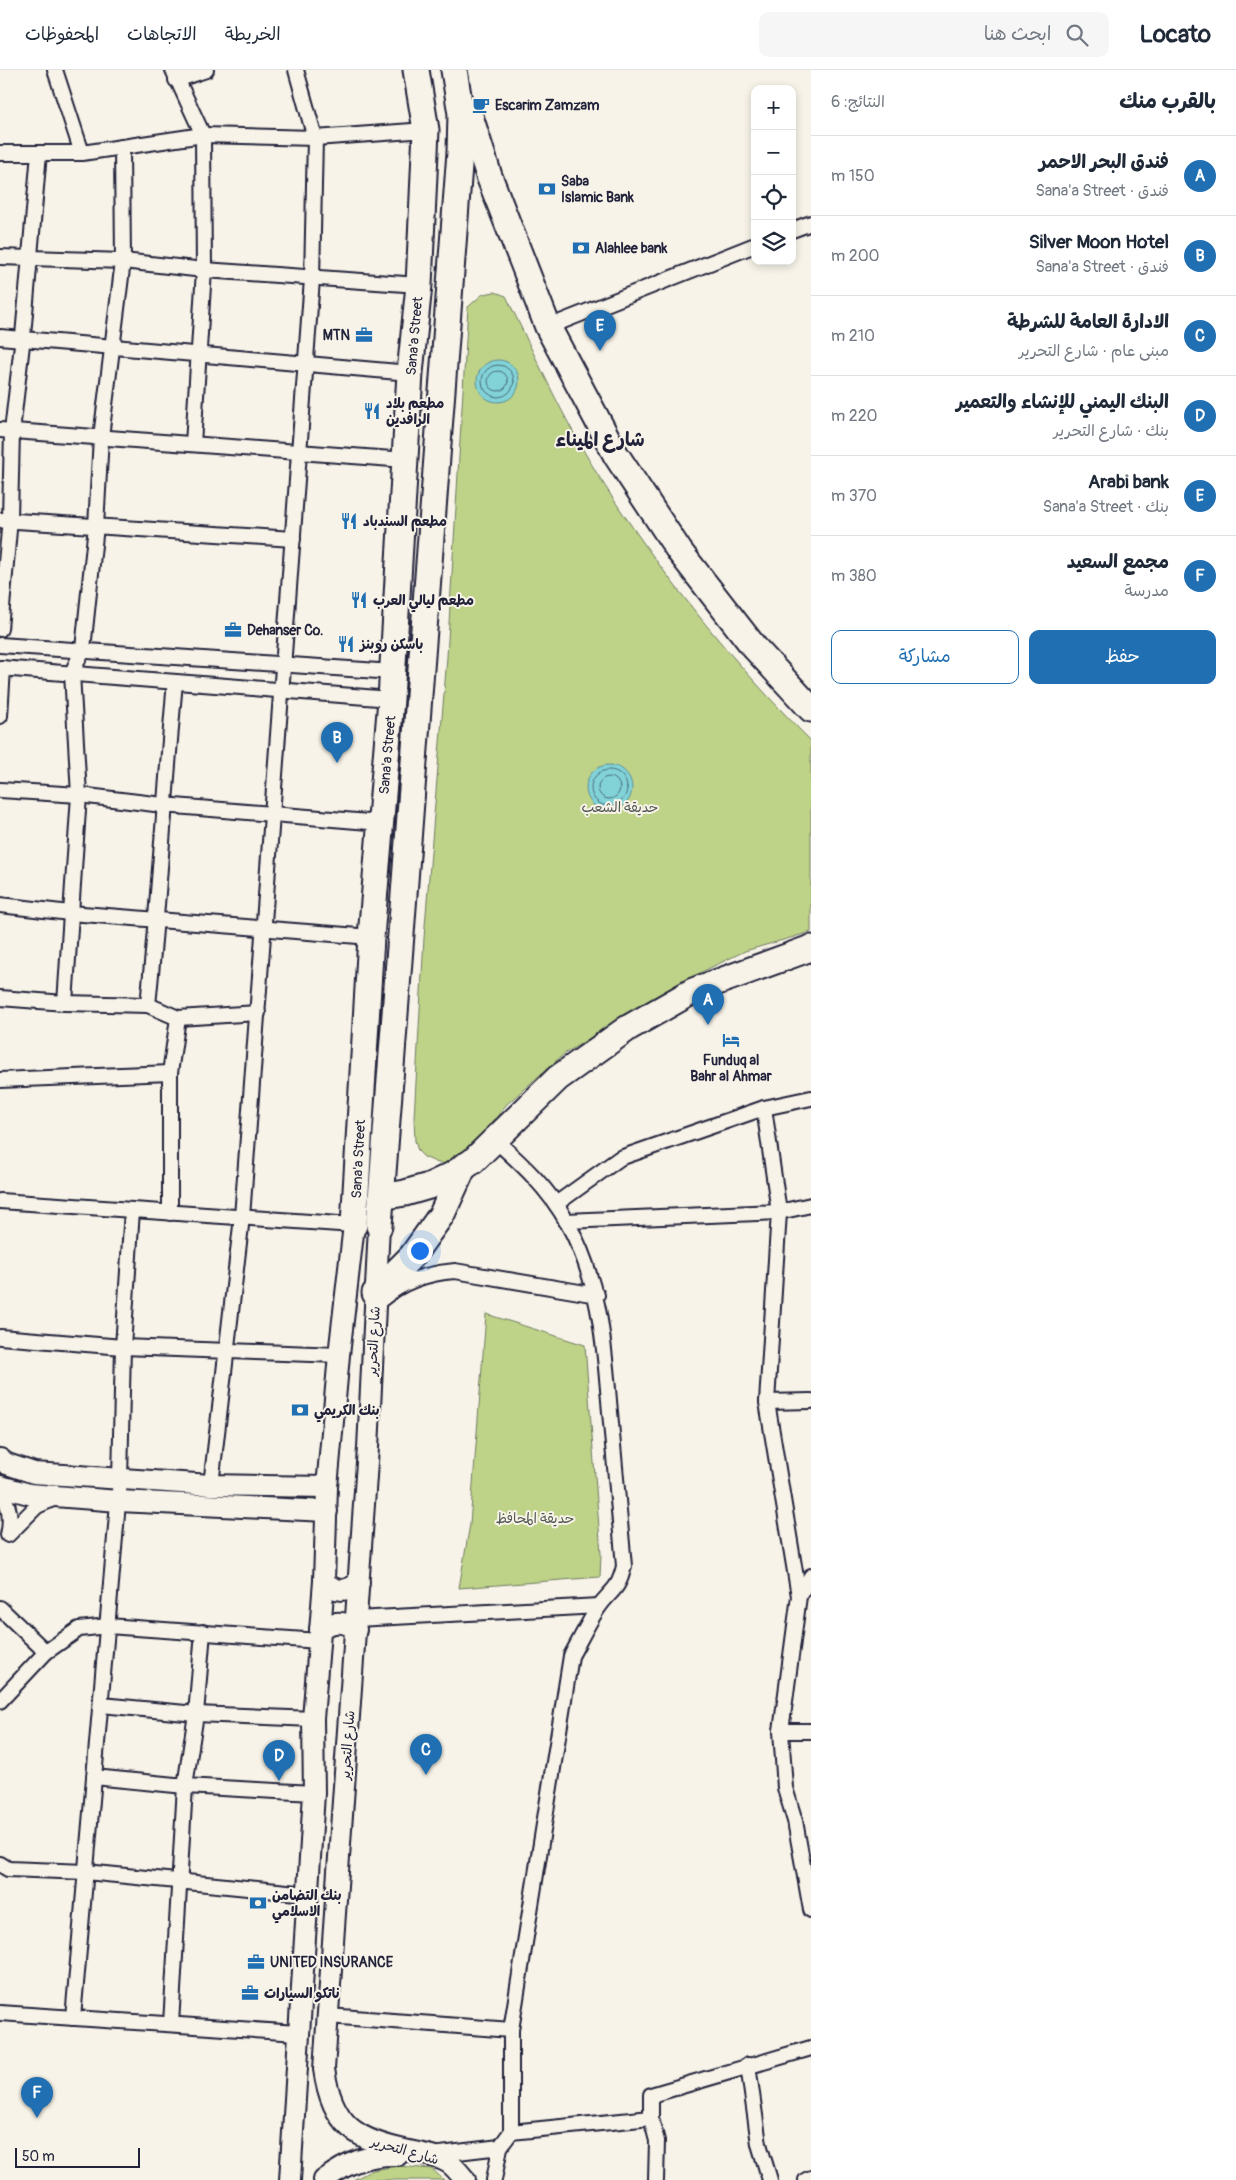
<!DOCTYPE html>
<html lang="ar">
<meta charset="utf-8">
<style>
body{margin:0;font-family:Pangolin,"Playpen Sans Arabic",sans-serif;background:#f6f6f7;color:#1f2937;direction:rtl}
.controls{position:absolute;right:15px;top:15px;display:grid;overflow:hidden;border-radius:10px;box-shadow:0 2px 8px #0003}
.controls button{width:45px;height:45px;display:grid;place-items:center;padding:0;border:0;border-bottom:1px solid #e0e1e3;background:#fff;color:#1f2937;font:25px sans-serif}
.scale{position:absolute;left:15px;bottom:12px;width:125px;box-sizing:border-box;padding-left:5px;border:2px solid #22223b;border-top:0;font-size:14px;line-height:18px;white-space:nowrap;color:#22223b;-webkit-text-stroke:4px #f7f3e8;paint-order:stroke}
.you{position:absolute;left:419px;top:1180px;width:18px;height:18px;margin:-12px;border:4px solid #fff;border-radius:50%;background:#1a73e8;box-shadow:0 0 0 8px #1a73e833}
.badge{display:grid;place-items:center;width:32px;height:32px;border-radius:50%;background:#1f6fb2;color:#fff;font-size:16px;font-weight:700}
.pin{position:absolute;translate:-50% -41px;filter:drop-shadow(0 1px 2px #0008)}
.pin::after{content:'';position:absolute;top:26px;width:18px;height:15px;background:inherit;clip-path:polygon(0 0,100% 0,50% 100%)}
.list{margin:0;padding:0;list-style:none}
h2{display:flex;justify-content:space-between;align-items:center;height:65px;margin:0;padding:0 20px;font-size:21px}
h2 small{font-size:16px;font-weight:400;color:#747a83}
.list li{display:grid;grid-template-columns:32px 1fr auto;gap:15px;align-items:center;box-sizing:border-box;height:80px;padding:0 20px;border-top:1px solid #e0e1e3}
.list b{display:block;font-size:19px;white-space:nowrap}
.list p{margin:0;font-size:16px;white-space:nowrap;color:#747a83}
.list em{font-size:16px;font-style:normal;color:#747a83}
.actions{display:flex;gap:10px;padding:15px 20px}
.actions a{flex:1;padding:11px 0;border:1px solid #1f6fb2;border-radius:10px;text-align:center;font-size:18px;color:#1f6fb2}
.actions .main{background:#1f6fb2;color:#fff}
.icon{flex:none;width:28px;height:28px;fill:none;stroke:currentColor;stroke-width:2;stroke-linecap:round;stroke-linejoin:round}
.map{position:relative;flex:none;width:811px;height:2110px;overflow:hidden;direction:ltr}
header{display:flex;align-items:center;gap:30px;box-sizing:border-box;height:70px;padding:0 25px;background:#fff;border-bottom:1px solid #e0e1e3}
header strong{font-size:24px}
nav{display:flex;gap:28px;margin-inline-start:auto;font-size:18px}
.search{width:350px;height:45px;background:#f6f6f7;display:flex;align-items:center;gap:12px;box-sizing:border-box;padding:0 18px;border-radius:10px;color:#747a83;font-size:19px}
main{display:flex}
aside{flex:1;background:#fff}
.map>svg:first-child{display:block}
</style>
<header>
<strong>Locato</strong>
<div class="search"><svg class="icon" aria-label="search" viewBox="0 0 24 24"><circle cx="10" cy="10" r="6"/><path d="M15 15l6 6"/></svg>ابحث هنا</div>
<nav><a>الخريطة</a><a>الاتجاهات</a><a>المحفوظات</a></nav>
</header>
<main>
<aside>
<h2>بالقرب منك<small>النتائج: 6</small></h2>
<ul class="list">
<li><span class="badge">A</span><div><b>فندق البحر الاحمر</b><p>فندق · Sana'a Street</p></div><em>150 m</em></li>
<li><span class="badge">B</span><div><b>Silver Moon Hotel</b><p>فندق · Sana'a Street</p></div><em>200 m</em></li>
<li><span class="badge">C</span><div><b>الادارة العامة للشرطة</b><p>مبنى عام · شارع التحرير</p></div><em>210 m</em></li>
<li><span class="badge">D</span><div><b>البنك اليمني للإنشاء والتعمير</b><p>بنك · شارع التحرير</p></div><em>220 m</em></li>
<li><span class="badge">E</span><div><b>Arabi bank</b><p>بنك · Sana'a Street</p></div><em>370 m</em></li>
<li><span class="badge">F</span><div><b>مجمع السعيد</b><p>مدرسة</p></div><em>380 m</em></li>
</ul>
<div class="actions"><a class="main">حفظ</a><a>مشاركة</a></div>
</aside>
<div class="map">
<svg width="811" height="2110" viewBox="0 0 811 2110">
<rect width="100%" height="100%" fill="#f7f3e8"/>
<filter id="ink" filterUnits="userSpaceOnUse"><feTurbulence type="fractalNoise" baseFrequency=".02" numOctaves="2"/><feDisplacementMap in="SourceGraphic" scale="10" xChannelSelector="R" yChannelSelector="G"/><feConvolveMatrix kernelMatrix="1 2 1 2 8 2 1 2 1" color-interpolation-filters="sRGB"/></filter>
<g filter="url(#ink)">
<g fill="#bed388" stroke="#707a62">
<path d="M495 222 506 226C539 294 570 364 612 427 670 515 737 597 811 671V862L745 881 681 912 564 984 507 1034 468 1082 451 1094 438 1093 424 1087 418 1081 415 1071 414 1048 424 868 447 587 468 237 483 224Z"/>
<path d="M486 1244 585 1275 601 1484 600 1507 459 1518 470 1454Z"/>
<path d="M398 2096 432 2099 444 2110H353L373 2100Z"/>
</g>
<g fill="#82d3d8" stroke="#5c8c99">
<circle cx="498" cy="311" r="21"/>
<circle cx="609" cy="718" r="23"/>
</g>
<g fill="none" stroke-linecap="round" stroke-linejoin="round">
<g stroke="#48697a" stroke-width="1">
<circle cx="498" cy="311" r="16"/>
<circle cx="498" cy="311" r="10"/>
<circle cx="609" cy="718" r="18"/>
<circle cx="609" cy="718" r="11"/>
</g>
<g stroke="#22223b" stroke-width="18">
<g id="street">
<path d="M55 0 82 83"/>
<path d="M173 0 203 65 204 200 193 374"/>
<path d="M176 10 206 0"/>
<path d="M0 83H82L203 65 315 68 426 60"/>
<path d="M792 160 811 153"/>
<path d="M0 187 123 191 204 200 419 215"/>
<path d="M548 257 755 175"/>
<path d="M0 267 410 303"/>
<path d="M0 360 406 390"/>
<path d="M1 450 293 469"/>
<path d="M0 559 10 449 12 361 23 266 39 83"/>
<path d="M0 575 393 602"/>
<path d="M0 598 391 629"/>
<path d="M0 646 3 598"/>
<path d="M0 720 79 725 163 735 381 753"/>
<path d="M0 835 70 843 371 867"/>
<path d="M0 928 65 933 148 935 178 948 258 943"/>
<path d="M65 933 79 725 72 603 83 579 96 456 101 367 123 191 122 77"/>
<path d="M148 935C159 828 165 720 175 612"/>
<path d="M0 1010 170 1003"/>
<path d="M764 1038 779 1142 767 1332 799 1526 781 1661 785 1718 795 1751 811 1840"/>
<path d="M495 1070C522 1094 549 1119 567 1152 601 1213 604 1274 610 1342 615 1393 619 1445 624 1496 618 1522 611 1519 598 1538 588 1553 580 1570 571 1586L511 1960V2062"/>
<path d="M0 1131 354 1155"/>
<path d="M556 1134 620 1088 764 1038 811 1028"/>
<path d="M170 1143V1003L178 948"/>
<path d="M566 1151 779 1142 811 1135"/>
<path d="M382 1229C403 1211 428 1203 455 1201L597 1225"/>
<path d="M0 1267 123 1277 339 1285"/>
<path d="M767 1332 811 1331"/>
<path d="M211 1415 242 1147 312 209 315 68 296 0"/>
<path d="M0 1421C10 1435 12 1449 8 1465L37 1436 55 1428"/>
<path d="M799 1526 811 1506"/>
<path d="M0 1538 46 1582"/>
<path d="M356 1549 599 1536"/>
<path d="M0 1631 46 1582 79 1559 108 1556 319 1571"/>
<path d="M101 1635 196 1644 313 1649"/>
<path d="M781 1661H811"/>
<path d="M94 1707 185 1716 314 1723"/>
<path d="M0 1794 8 1799 86 1802 307 1824"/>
<path d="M0 1943 298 1963"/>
<path d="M328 1946 511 1960"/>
<path d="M73 1948 120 1410 123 1277 132 1140"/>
<path d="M171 1954 185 1716 196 1644 203 1562"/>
<path d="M748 1995 759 2074 770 2110"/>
<path d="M651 2048 657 2071 656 2110"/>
<path d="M500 2077 511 2062 651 2048V2025L811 1978"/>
<path d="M432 2085 500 2077 494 2110"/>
<path d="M806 2110 811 2108"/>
</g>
</g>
<g stroke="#22223b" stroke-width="24">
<g id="secondary">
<path d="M379 1156 368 1378 324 1999C332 2056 356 2070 409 2081 422 2084 438 2086 449 2093 455 2097 461 2105 465 2110"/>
<path d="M0 1389 7 1394 34 1403 211 1415 327 1417"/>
<path d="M0 1416 29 1424 119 1431 327 1441"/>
<path d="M324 1511C336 1523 345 1522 359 1513"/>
<path d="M320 1559C332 1551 345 1550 356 1560"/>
<path d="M290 2110 314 1723 313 1649 324 1511 327 1417 339 1285 354 1155"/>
<path d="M324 2110C348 2092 369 2084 398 2085"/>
</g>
</g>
<g stroke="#22223b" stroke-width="29">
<g id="highway">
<path d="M468 40 489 106 548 257 616 385 680 482 754 577 811 639"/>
<path d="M381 1127 405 1123 429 1116 452 1105 473 1091 558 1008 628 958 693 921 811 878"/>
<path d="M354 1155 371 867 391 629 410 303 419 215 426 60 416 0"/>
<path d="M379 1156 460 82 461 44 454 0"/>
<path d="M375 1223 412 1186 442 1144 464 1096"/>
</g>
</g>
<use href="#street" stroke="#f7f3e8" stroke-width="14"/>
<use href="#secondary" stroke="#f7f3e8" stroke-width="20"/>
<use href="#highway" stroke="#f7f3e8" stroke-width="25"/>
</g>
</g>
<defs>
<g id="cafe-bare" transform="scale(1.35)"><path d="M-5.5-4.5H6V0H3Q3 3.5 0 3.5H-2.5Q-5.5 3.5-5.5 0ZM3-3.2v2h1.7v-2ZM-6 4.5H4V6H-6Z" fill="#1f6fb2" stroke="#f7f3e8" stroke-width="2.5" paint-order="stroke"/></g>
<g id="bank-bare" transform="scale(1.35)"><path d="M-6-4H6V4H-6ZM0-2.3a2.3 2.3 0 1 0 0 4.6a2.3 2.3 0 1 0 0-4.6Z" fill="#1f6fb2" stroke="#f7f3e8" stroke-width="2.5" paint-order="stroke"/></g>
<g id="office-bare" transform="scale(1.35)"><path d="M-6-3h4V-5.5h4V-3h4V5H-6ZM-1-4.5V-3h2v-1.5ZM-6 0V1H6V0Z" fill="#1f6fb2" stroke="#f7f3e8" stroke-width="2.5" paint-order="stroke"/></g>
<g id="restaurant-bare" transform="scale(1.35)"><path d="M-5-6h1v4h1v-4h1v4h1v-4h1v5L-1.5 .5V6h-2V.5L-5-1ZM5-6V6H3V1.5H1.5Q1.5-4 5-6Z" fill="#1f6fb2" stroke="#f7f3e8" stroke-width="2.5" paint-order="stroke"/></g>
<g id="hotel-bare" transform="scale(1.35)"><path d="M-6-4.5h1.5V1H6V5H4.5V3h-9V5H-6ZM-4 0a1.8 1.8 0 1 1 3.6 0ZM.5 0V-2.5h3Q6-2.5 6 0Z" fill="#1f6fb2" stroke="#f7f3e8" stroke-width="2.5" paint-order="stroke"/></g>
</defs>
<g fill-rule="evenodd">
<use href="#cafe-bare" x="481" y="35"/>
<use href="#bank-bare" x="547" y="119"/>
<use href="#bank-bare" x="581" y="178"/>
<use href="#office-bare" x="364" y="265"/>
<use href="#restaurant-bare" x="372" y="341"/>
<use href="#restaurant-bare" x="349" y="451"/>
<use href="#restaurant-bare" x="359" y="530"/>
<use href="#office-bare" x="233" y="560"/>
<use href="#restaurant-bare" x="346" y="574"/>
<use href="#hotel-bare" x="731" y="970"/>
<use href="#bank-bare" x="300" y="1340"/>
<use href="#bank-bare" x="258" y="1833"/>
<use href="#office-bare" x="256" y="1892"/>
<use href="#office-bare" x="250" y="1923"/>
</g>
<g text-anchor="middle" stroke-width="4" stroke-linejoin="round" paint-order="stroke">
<g font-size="14" font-weight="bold" fill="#22223b" stroke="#f7f3e8" text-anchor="start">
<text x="495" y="40">Escarim Zamzam</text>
<text x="561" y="116">Saba<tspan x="561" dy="16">Islamic Bank</tspan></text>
<text x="595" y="183">Alahlee bank</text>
<text x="350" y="270" text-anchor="end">MTN</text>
<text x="386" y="338">مطعم بلاد<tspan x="386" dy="16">الرافدين</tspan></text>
<text x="363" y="456">مطعم السندباد</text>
<text x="373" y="535">مطعم ليالي العرب</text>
<text x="247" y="565">Dehanser Co.</text>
<text x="360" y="579">باسكن روبنز</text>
<text x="731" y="995" text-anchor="middle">Funduq al<tspan x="731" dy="16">Bahr al Ahmar</tspan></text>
<text x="314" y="1345">بنك الكريمي</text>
<text x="272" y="1830">بنك التضامن<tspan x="272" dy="16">الاسلامي</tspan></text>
<text x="270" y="1897">UNITED INSURANCE</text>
<text x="264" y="1928">ناتكو السيارات</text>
</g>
<g font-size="14" fill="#22223b" stroke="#f7f3e8">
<text transform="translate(414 266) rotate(-85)" y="5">Sana'a Street</text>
<text transform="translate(387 685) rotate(-85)" y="5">Sana'a Street</text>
<text transform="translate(358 1089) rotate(-87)" y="5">Sana'a Street</text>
<text transform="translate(373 1271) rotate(-87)" y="5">شارع التحرير</text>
<text transform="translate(347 1675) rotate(-86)" y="5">شارع التحرير</text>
<text transform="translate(405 2080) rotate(16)" y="5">شارع التحرير</text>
</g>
<g font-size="14" fill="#515752" stroke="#f7f3e8">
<text x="620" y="742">حديقة الشعب</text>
<text x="535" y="1453">حديقة المحافظ</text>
</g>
<g font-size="19" font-weight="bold" fill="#22223b" stroke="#f7f3e8">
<text x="600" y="376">شارع الميناء</text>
</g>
</g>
</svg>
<div class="controls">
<button>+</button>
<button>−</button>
<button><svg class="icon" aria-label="locate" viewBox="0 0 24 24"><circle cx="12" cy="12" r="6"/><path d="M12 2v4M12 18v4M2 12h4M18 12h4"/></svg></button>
<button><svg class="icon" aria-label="layers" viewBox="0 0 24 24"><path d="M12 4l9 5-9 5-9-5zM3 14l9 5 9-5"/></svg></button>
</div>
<div class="scale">50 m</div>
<div class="you"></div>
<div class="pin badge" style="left:708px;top:955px">A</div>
<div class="pin badge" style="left:337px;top:693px">B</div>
<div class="pin badge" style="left:426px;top:1705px">C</div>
<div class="pin badge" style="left:279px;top:1711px">D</div>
<div class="pin badge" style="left:600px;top:281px">E</div>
<div class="pin badge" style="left:37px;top:2048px">F</div>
</div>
</main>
